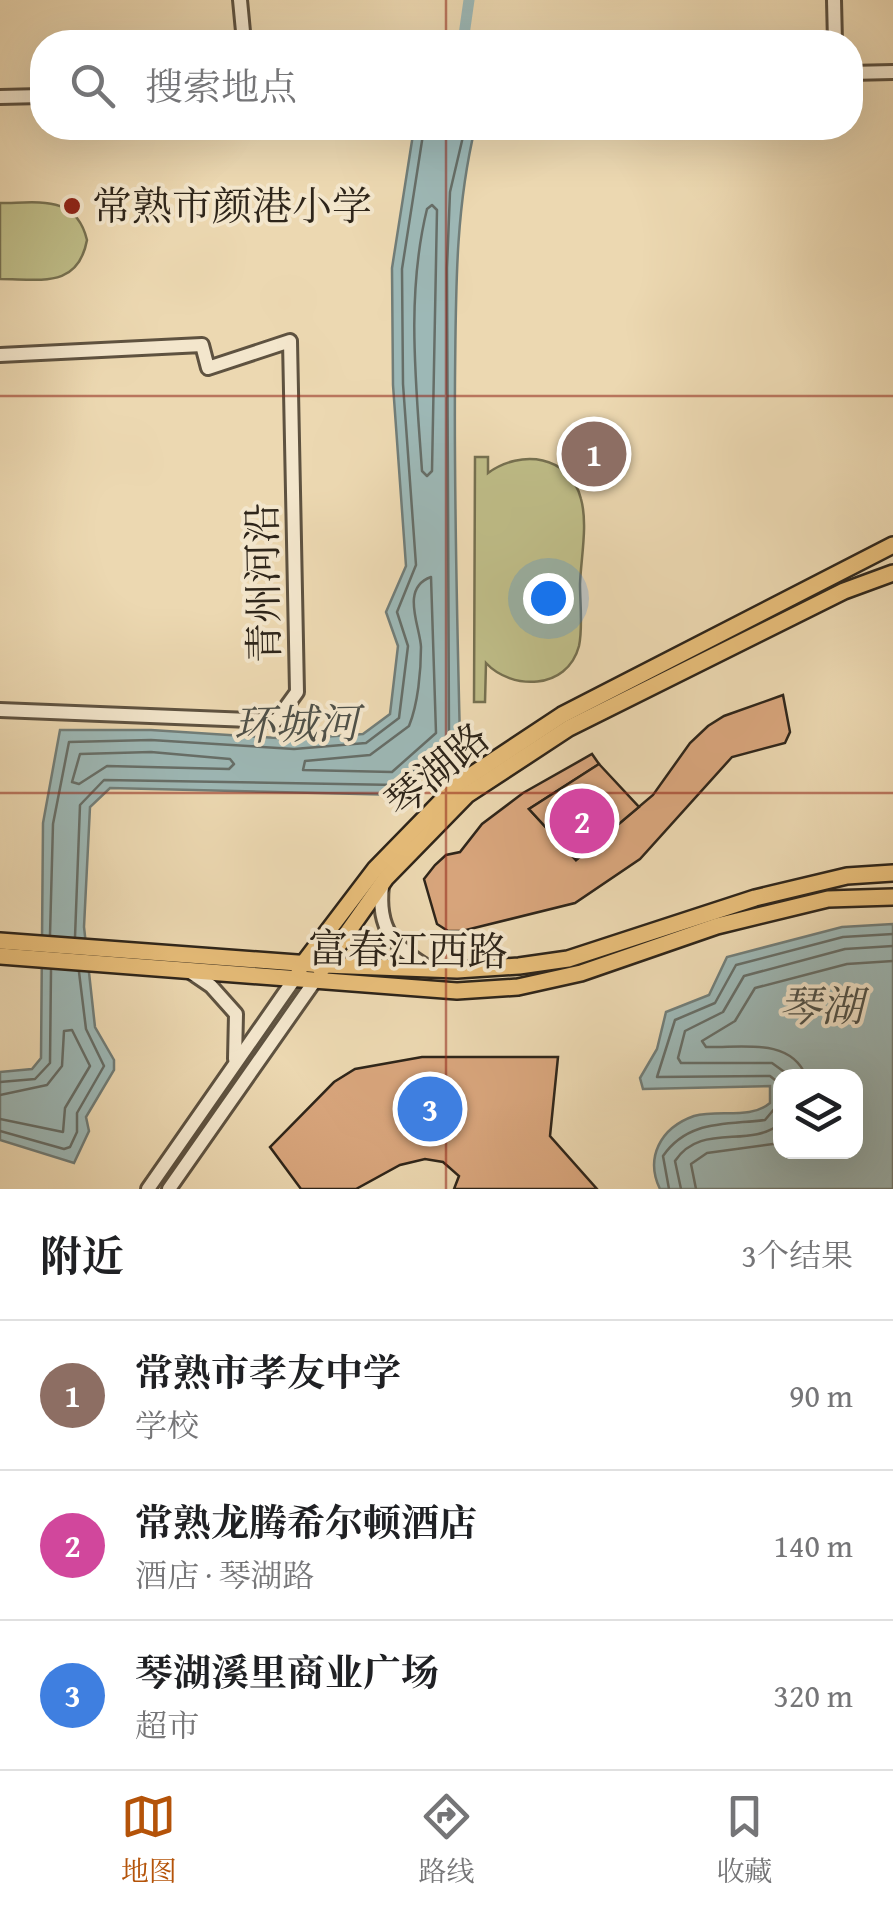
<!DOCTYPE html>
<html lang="zh">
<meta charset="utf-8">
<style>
body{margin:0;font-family:"Gentium Book Plus","Noto Serif SC",serif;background:#f6f6f6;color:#202124}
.controls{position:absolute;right:30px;bottom:30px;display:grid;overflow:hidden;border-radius:20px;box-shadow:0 10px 40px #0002}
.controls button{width:90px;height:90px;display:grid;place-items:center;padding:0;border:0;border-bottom:2px solid #e0e0e0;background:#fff;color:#202124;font:50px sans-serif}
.you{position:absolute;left:548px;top:598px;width:35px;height:35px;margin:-25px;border:8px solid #fff;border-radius:50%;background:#1a73e8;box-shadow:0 0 0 15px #1a73e833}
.badge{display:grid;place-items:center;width:65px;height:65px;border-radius:50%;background:#b45309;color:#fff;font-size:32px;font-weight:700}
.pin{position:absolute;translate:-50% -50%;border:5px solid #fff;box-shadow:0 2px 10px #0006}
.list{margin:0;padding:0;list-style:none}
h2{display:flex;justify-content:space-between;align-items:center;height:130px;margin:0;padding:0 40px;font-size:42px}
h2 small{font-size:32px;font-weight:400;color:#757577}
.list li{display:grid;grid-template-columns:65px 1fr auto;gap:30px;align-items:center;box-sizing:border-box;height:150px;padding:0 40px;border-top:2px solid #e0e0e0}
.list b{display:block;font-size:38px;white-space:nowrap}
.list p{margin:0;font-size:32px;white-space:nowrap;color:#757577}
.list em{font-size:32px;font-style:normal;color:#757577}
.icon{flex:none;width:55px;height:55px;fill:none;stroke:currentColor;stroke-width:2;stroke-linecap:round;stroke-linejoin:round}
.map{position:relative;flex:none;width:893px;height:1189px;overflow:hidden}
.search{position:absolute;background:#fff;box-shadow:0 10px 40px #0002;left:30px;right:30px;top:30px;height:110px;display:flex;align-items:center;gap:25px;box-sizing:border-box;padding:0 35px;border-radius:40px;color:#757577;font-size:38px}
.sheet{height:580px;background:#fff}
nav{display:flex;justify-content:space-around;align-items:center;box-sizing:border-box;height:140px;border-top:2px solid #e0e0e0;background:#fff;font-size:28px;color:#757577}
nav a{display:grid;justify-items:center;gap:5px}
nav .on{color:#b45309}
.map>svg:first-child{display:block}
</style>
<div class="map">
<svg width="893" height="1189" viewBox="0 0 893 1189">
<rect width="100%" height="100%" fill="#ecd8b1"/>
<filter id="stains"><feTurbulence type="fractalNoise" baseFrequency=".002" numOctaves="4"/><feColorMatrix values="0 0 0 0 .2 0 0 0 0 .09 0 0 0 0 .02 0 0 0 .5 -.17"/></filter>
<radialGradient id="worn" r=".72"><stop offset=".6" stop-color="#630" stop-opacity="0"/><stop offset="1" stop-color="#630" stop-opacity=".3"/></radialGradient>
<g fill="#bebc87" stroke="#767050" stroke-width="2.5">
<path d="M0 203C38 203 76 194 87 240 78 289 40 279 0 279Z"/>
<path d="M475 457H488V473C521 449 570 455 581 499 588 524 581 558 580 584 580 603 583 628 579 646 567 691 511 690 486 663L485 702H474Z"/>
</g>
<g fill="#9db8b6" stroke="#717d78" stroke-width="2.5" fill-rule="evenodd">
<path d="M414 128H475C455 211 456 293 455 379 454 499 457 620 460 740L402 795 110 788 90 807 84 927 95 1027 114 1060V1070L86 1117 89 1131 74 1163 0 1140V1072L32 1069 41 1058 43 823 60 730H151L293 739 363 734 390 714 398 646 386 612 406 566 393 385 392 268Z"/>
<path d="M893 924V1189H660C645 1158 660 1128 694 1116 719 1109 750 1120 770 1103V1086L643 1089 640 1078 657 1049 666 1012 709 995 727 957 842 927ZM780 1076H856V1152H780Z"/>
</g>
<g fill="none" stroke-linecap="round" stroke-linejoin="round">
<g stroke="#666e68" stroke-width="2.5">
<path d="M432 205 437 210 432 471 427 476 422 471C416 383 406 295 427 209Z"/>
<path d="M431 577 436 733 392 772 303 770 305 761 370 755 409 726C418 704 421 671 421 647 420 626 400 588 431 577Z"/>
<path d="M151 752 230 759 234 764 229 769 107 766 79 784 72 782 80 754Z"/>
<path d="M50 935 53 824 69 742 151 740 294 749 366 743 399 718 408 646 397 612 416 565 403 384 402 269 424 128"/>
<path d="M75 937 80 805 104 780 397 785 449 737 447 268 450 192 465 128"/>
<path d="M790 1076 772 1063H681L678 1058 685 1031 723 1012 744 976 845 949 893 946"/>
<path d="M806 1076C790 1037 741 1048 706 1047L702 1041 735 1021 755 988 847 964 893 961"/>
<path d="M0 1082 35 1079 50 1063 51 970"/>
<path d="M0 1095 47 1085 62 1066 64 1031 72 1030 90 1066 65 1108 63 1132 0 1119"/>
<path d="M0 1131 64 1149 70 1147 77 1132V1113L104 1066 86 1029 79 972"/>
<path d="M669 1189 663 1156C688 1120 725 1125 765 1120L780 1102 779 1083 770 1076 657 1077 675 1020 715 1003 736 965 843 937 893 934"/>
<path d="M681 1189 675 1161C701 1122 748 1149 780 1124"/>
<path d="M696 1189 691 1164 707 1153 780 1143"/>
</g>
<path stroke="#9db8b6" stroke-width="11" d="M463 42 469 0"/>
</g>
<g fill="#d9a67d" stroke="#2e251a" stroke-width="2.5">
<path d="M783 695 790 732 785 743 732 757 640 859 575 903 462 931H448L437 924 424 879 435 865 446 855 460 852 482 824 523 793 592 754 599 764 529 809 576 860 653 795 690 743 708 726 724 716Z"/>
<path d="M599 764 639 807 576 860 529 809Z"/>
<path d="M422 1057H558L550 1136 597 1189H454L459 1176 443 1162 425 1159 400 1165 356 1189H301L270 1147 334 1082 355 1069Z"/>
</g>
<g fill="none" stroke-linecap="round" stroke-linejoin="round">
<g stroke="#5e5240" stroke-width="18">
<g id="minor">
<path d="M240 0 244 42"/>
<path d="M834 0 835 42"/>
<path d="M850 73 893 72"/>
<path d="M0 97 42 96"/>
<path d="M0 355 202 345 208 368 290 341 297 692 276 721 0 710"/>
<path d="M382 886C377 929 394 947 429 968"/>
<path d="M189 971 211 986 236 1014 235 1059"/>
<path d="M148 1189 293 981"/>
<path d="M169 1189 314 982"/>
</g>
</g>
<g stroke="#2e251a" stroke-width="20">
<g id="major">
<path d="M0 941 324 965 457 970 519 966 568 959 755 898 847 876 893 873"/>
<path d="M0 956 457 991 518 987 581 973 717 926 828 899 893 897"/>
<path d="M299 969 375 869 458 784 562 715 893 545"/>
<path d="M321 970 386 878 467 795 569 728 844 591 893 573"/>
</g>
</g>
<use href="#minor" stroke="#f3e6cc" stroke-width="12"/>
<use href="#major" stroke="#e6bc78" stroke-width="15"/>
</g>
<path fill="none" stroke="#8f2418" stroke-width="2.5" stroke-opacity="0.55" d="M446 0V42M446 128V1189M0 396H893M0 793H893"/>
<circle fill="#8f2418" stroke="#f3e6cc" stroke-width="4" cx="72" cy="206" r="10"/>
<g text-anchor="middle" stroke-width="8" stroke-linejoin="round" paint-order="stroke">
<g font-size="40" fill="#2e251a" stroke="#f3e6cc" text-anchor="start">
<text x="92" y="220">常熟市颜港小学</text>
</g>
<g font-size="40" fill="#2e251a" stroke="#f3e6cc">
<text transform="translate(263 583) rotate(-91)" y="14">青州河沿</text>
<text transform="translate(437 770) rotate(-40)" y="14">琴湖路</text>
<text transform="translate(408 950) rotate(1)" y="14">富春江西路</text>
</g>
<g font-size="42" font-style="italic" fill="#4f5149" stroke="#f3e6cc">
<text transform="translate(296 724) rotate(-1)" y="15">环城河</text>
<text x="821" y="1021">琴湖</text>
</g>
</g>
<rect width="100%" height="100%" filter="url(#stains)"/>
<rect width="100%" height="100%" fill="url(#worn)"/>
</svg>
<div class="controls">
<button><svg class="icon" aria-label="layers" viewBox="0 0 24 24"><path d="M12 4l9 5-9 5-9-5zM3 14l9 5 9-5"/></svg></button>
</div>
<div class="you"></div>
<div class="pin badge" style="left:594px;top:454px;background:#8d6e63">1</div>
<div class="pin badge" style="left:582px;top:821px;background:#d1479c">2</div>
<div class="pin badge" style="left:430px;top:1109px;background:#3f7fe0">3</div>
<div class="search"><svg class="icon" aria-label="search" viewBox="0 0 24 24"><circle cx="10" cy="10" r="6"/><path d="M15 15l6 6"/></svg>搜索地点</div>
</div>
<section class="sheet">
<h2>附近<small>3个结果</small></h2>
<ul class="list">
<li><span class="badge" style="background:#8d6e63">1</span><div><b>常熟市孝友中学</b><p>学校</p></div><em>90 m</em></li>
<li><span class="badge" style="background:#d1479c">2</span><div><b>常熟龙腾希尔顿酒店</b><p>酒店 · 琴湖路</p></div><em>140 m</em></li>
<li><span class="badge" style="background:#3f7fe0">3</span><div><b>琴湖溪里商业广场</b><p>超市</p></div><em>320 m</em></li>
</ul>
</section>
<nav>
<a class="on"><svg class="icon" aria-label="map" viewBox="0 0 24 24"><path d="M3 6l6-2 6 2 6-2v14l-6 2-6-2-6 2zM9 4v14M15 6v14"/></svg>地图</a>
<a><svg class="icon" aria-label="directions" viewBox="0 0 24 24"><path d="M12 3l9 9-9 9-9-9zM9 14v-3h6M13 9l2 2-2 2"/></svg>路线</a>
<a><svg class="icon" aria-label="saved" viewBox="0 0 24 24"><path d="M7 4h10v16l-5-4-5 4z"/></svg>收藏</a>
</nav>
